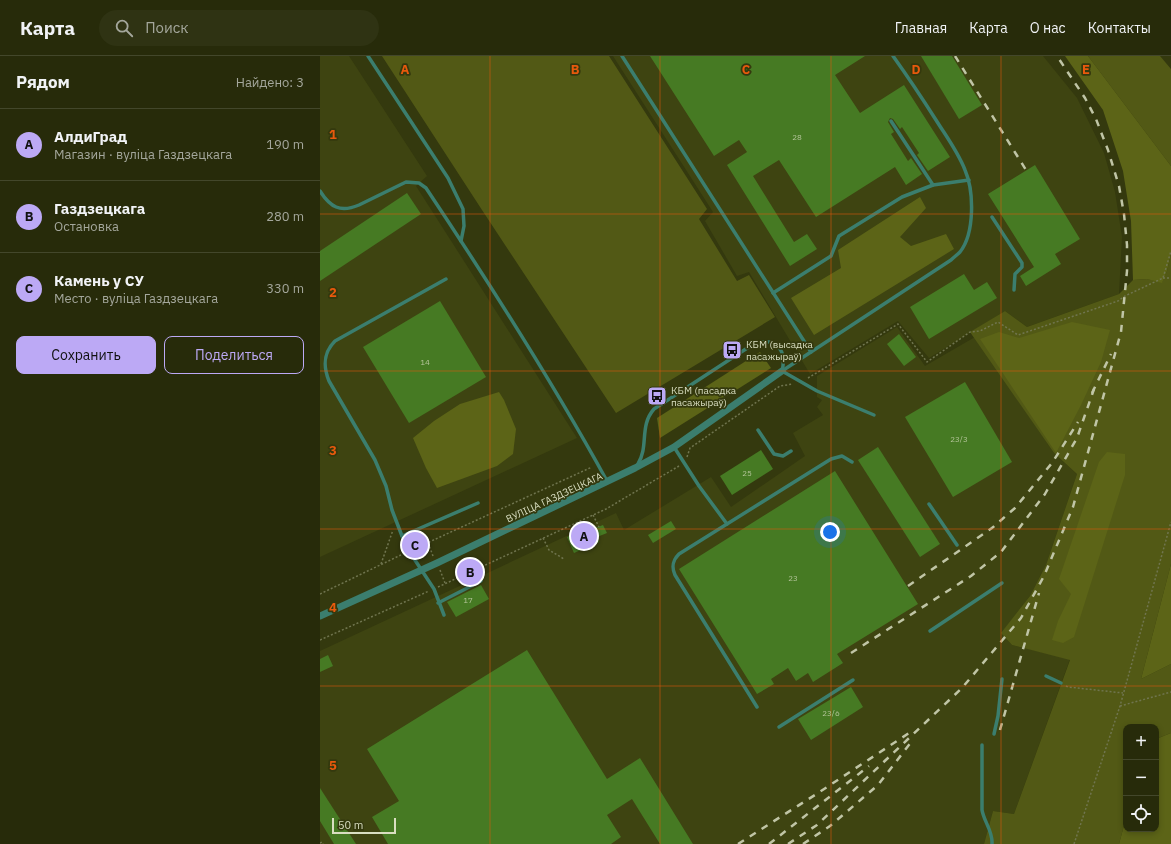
<!DOCTYPE html>
<html lang="ru">
<meta charset="utf-8">
<style>
body{margin:0;font-family:"IBM Plex Sans",sans-serif;background:#2f3313;color:#f1f3f6}
.controls{position:absolute;right:12px;bottom:12px;display:grid;overflow:hidden;border-radius:8px;box-shadow:0 2px 6px #0003}
.controls button{width:36px;height:36px;display:grid;place-items:center;padding:0;border:0;border-bottom:1px solid #43472b;background:#272b0a;color:#f1f3f6;font:20px sans-serif}
.scale{position:absolute;left:12px;bottom:10px;width:64px;box-sizing:border-box;padding-left:4px;border:2px solid #d9dec1;border-top:0;font-size:11px;line-height:14px;white-space:nowrap;color:#d9dec1;-webkit-text-stroke:3px #34390e;paint-order:stroke}
.you{position:absolute;left:510px;top:476px;width:14px;height:14px;margin:-10px;border:3px solid #fff;border-radius:50%;background:#1a73e8;box-shadow:0 0 0 6px #1a73e833}
.badge{display:grid;place-items:center;width:26px;height:26px;border-radius:50%;background:#bca9f5;color:#111;font-size:13px;font-weight:700}
.pin{position:absolute;translate:-50% -50%;border:2px solid #fff;box-shadow:0 1px 4px #0006}
.list{margin:0;padding:0;list-style:none}
h2{display:flex;justify-content:space-between;align-items:center;height:52px;margin:0;padding:0 16px;font-size:17px}
h2 small{font-size:13px;font-weight:400;color:#a4a79c}
.list li{display:grid;grid-template-columns:26px 1fr auto;gap:12px;align-items:center;box-sizing:border-box;height:72px;padding:0 16px;border-top:1px solid #43472b}
.list b{display:block;font-size:15px;white-space:nowrap}
.list p{margin:0;font-size:13px;white-space:nowrap;color:#a4a79c}
.list em{font-size:13px;font-style:normal;color:#a4a79c}
.actions{display:flex;gap:8px;padding:12px 16px}
.actions a{flex:1;padding:9px 0;border:1px solid #bca9f5;border-radius:8px;text-align:center;font-size:14px;color:#bca9f5}
.actions .main{background:#bca9f5;color:#111}
.icon{flex:none;width:22px;height:22px;fill:none;stroke:currentColor;stroke-width:2;stroke-linecap:round;stroke-linejoin:round}
.map{position:relative;flex:none;width:851px;height:788px;overflow:hidden}
header{display:flex;align-items:center;gap:24px;box-sizing:border-box;height:56px;padding:0 20px;background:#272b0a;border-bottom:1px solid #43472b}
header strong{font-size:19px}
nav{display:flex;gap:22px;margin-inline-start:auto;font-size:14px}
.search{width:280px;height:36px;background:#2f3313;display:flex;align-items:center;gap:10px;box-sizing:border-box;padding:0 14px;border-radius:22px;color:#a4a79c;font-size:15px}
main{display:flex}
aside{flex:1;background:#272b0a}
.map>svg:first-child{display:block}
</style>
<header>
<strong>Карта</strong>
<div class="search"><svg class="icon" aria-label="search" viewBox="0 0 24 24"><circle cx="10" cy="10" r="6"/><path d="M15 15l6 6"/></svg>Поиск</div>
<nav><a>Главная</a><a>Карта</a><a>О нас</a><a>Контакты</a></nav>
</header>
<main>
<aside>
<h2>Рядом<small>Найдено: 3</small></h2>
<ul class="list">
<li><span class="badge">A</span><div><b>АлдиГрад</b><p>Магазин · вуліца Газдзецкага</p></div><em>190 m</em></li>
<li><span class="badge">B</span><div><b>Газдзецкага</b><p>Остановка</p></div><em>280 m</em></li>
<li><span class="badge">C</span><div><b>Камень у СУ</b><p>Место · вуліца Газдзецкага</p></div><em>330 m</em></li>
</ul>
<div class="actions"><a class="main">Сохранить</a><a>Поделиться</a></div>
</aside>
<div class="map">
<svg width="851" height="788" viewBox="0 0 851 788">
<rect width="100%" height="100%" fill="#34390e"/>
<g fill="#3e4411">
<path d="M0 0H29L107 120 96 130 257 382 0 501Z"/>
<path d="M293 0H723L757 42 784 97 795 136 802 181 799 238 707 271 685 255 609 302 578 265 490 318 429 216 417 220 385 165 393 156Z"/>
<path d="M577 271 605 310 655 281 734 397 757 418 726 509 710 540 682 577 692 589 750 603 694 758 673 755 664 788H0V595L296 457 304 474 391 421 411 451 485 400 473 377 503 359 497 351 502 344 497 341V320Z"/>
</g>
<g fill="#525915">
<path d="M62 0H289L387 153 379 163 417 225 429 219 455 261 296 357 162 154Z"/>
<path d="M768 0H840L851 13V110Z"/>
<path d="M851 197V508L821 623 851 608V677L836 683V671H806V762L799 788H664L673 755 694 758 750 604 692 589 681 577 710 540 726 509 757 418 734 397 650 276 685 255 707 271 799 238 813 224 827 223 842 226 847 215Z"/>
</g>
<g fill="#5c6417">
<path d="M745 0H768L851 110V197L847 215 842 227 827 223 813 224 811 165 803 115 783 54Z"/>
<path d="M600 141 606 152 580 181 591 190 626 178 634 193 494 279 471 242 521 212 518 194Z"/>
<path d="M752 266 790 274 781 306 761 349 736 397 660 283 679 276 699 282Z"/>
<path d="M440 296 451 312 340 382 337 362Z"/>
<path d="M179 336 184 344 196 373 193 398 177 410 117 432 106 412 93 382 114 365 140 348Z"/>
<path d="M787 396 805 398V419L754 581 743 587 732 584 738 565 751 538 739 523 779 406Z"/>
<path d="M851 508V608L821 623Z"/>
<path d="M851 677V788H799L806 762V773H836V683Z"/>
</g>
<g fill="#467a23">
<path d="M330 0H545L515 19 540 57 584 29 630 101 608 115 597 99 599 97 582 71 580 73 573 63 570 62 568 66 574 76 571 78 588 105 591 102 602 118 586 129 575 111 496 161 459 104 433 120 474 186 487 178 497 193 470 210 407 109 427 96 419 84 394 100Z"/>
<path d="M601 0H632L662 49 639 63Z"/>
<path d="M715 109 760 183 735 198 741 208 706 230 700 220 714 211 668 138Z"/>
<path d="M87 137 101 158 0 225V195Z"/>
<path d="M644 218 654 234 667 226 677 242 609 283 590 251Z"/>
<path d="M120 245 166 321 89 367 43 291Z"/>
<path d="M579 278 596 301 584 310 567 288Z"/>
<path d="M645 326 692 406 633 441 585 361Z"/>
<path d="M558 391 620 488 600 501 538 404Z"/>
<path d="M441 394 453 413 412 439 400 420Z"/>
<path d="M515 415 598 548 517 598 523 607 493 626 488 617 476 625 468 612 451 623 454 628 437 638 359 513Z"/>
<path d="M351 465 356 473 333 487 328 479Z"/>
<path d="M283 469 287 477 277 481 279 486 254 497 247 481 272 470 273 473Z"/>
<path d="M161 529 169 543 136 561 127 546Z"/>
<path d="M207 594 287 723 320 702 373 788H340L312 743 287 759 301 781 291 788H68L52 761 79 745 47 693Z"/>
<path d="M8 599 13 610 0 616V603Z"/>
<path d="M531 631 543 651 491 684 478 663Z"/>
<path d="M0 732 36 788H14L0 765Z"/>
</g>
<g fill="none" stroke-linecap="round" stroke-linejoin="round">
<g stroke="#70754f" stroke-width="1.5" stroke-dasharray="2 2" stroke-linecap="butt">
<path d="M843 222H851"/>
<path d="M488 322 578 268 607 306 650 276 660 275 678 266 698 279 798 245 805 240 843 222 851 195"/>
<path d="M367 401 370 392 460 330 473 328"/>
<path d="M273 459 279 471"/>
<path d="M223 482 229 494 244 503"/>
<path d="M108 487 113 500"/>
<path d="M94 493 272 411"/>
<path d="M144 503 150 516"/>
<path d="M61 508 73 474"/>
<path d="M120 514 125 527"/>
<path d="M118 531 286 453 359 410"/>
<path d="M0 538 85 497"/>
<path d="M0 584 109 535"/>
<path d="M746 630 748 631 803 637"/>
<path d="M800 650 851 636"/>
<path d="M0 787 2 786 3 788"/>
<path d="M754 788 800 650 851 466"/>
</g>
<g stroke="#3b7e6e" stroke-width="3.5">
<path d="M48 0 128 122 143 153 144 170 141 185"/>
<path d="M302 0 491 296"/>
<path d="M571 65 613 129"/>
<path d="M0 135C10 151 20 157 39 149L86 126 99 127 106 132C170 228 232 325 287 425"/>
<path d="M672 161 702 207V211L695 218 694 234"/>
<path d="M453 237 511 200 519 180 582 141 613 129 649 124"/>
<path d="M462 315 631 204C633 202 637 199 640 196 655 177 654 135 645 114 638 96 626 80 616 64 602 42 588 21 573 0"/>
<path d="M462 315 497 335 554 359"/>
<path d="M438 374 454 398 463 400 471 395"/>
<path d="M354 391 379 430 407 468"/>
<path d="M318 408C329 390 319 370 334 353L435 287C457 282 467 294 462 315"/>
<path d="M609 448 637 489"/>
<path d="M82 480 158 447"/>
<path d="M118 547 161 525"/>
<path d="M124 559 114 533 89 495 82 480 72 454 66 430 55 404 9 325C3 310 3 297 15 285L126 223"/>
<path d="M610 575 682 527"/>
<path d="M726 620 741 627"/>
<path d="M437 651 355 519C351 510 353 504 359 498L511 403 522 400 532 406"/>
<path d="M459 671 533 624"/>
<path d="M674 678 678 660 682 623"/>
<path d="M662 689V754C664 766 673 775 672 788"/>
</g>
<path stroke="#3b7e6e" stroke-width="7" d="M0 560 117 507 315 412 354 391 462 315"/>
<g stroke="#c0c5a6" stroke-width="2.5" stroke-dasharray="7 7" stroke-linecap="butt">
<path d="M635 0 706 114"/>
<path d="M772 337 791 298"/>
<path d="M588 530 672 472 695 452 732 407 758 366"/>
<path d="M531 597 651 520 681 496 725 438 757 382 774 333"/>
<path d="M680 674 719 537"/>
<path d="M418 788 498 737 589 677"/>
<path d="M449 788 549 710"/>
<path d="M468 788 497 769 642 632 701 562 724 520 753 451 801 276 807 215V189L804 158 799 130 788 94 776 63 765 42 737 0"/>
<path d="M483 788 510 770 558 729 592 685"/>
</g>
</g>
<path fill="none" stroke="#e8590c" stroke-width="1" stroke-opacity="0.55" d="M170 0V788M340 0V788M511 0V788M681 0V788M0 158H851M0 315H851M0 473H851M0 630H851"/>
<defs>
<g id="bus-square" transform="scale(1)"><rect x="-9" y="-9" width="18" height="18" rx="4" fill="#bca9f5" stroke="#34390e"/><path d="M-5-6H5V4H4V6H2V4H-2V6H-4V4H-5ZM-3.5-4V0h7V-4ZM-3.5 1.2v1.5H-2V1.2ZM2 1.2v1.5H3.5V1.2Z" fill="#111"/></g>
</defs>
<g fill-rule="evenodd">
<use href="#bus-square" x="412" y="294"/>
<use href="#bus-square" x="337" y="340"/>
</g>
<g text-anchor="middle" stroke-width="3.5" stroke-linejoin="round" paint-order="stroke">
<g font-size="8" fill="#b4c59a">
<text x="477" y="84">28</text>
<text x="105" y="309">14</text>
<text x="639" y="386">23/3</text>
<text x="427" y="420">25</text>
<text x="473" y="525">23</text>
<text x="148" y="547">17</text>
<text x="511" y="660">23/6</text>
</g>
<g font-size="10" fill="#d9dec1" stroke="#34390e" text-anchor="start">
<text x="426" y="292">КБМ (высадка<tspan x="426" dy="12">пасажыраў)</tspan></text>
<text x="351" y="338">КБМ (пасадка<tspan x="351" dy="12">пасажыраў)</tspan></text>
</g>
<g font-size="10" fill="#d9dec1" stroke="#34390e">
<text transform="translate(234 441) rotate(-25)" y="4">ВУЛІЦА ГАЗДЗЕЦКАГА</text>
</g>
</g>
<g font-size="13" text-anchor="middle" font-weight="bold" fill="#e8590c" stroke="#34390e" stroke-width="3.5" stroke-linejoin="round" paint-order="stroke">
<text x="85" y="18">A</text>
<text x="255" y="18">B</text>
<text x="426" y="18">C</text>
<text x="596" y="18">D</text>
<text x="766" y="18">E</text>
<text x="13" y="83">1</text>
<text x="13" y="241">2</text>
<text x="13" y="399">3</text>
<text x="13" y="556">4</text>
<text x="13" y="714">5</text>
</g>
</svg>
<div class="controls">
<button>+</button>
<button>−</button>
<button><svg class="icon" aria-label="locate" viewBox="0 0 24 24"><circle cx="12" cy="12" r="6"/><path d="M12 2v4M12 18v4M2 12h4M18 12h4"/></svg></button>
</div>
<div class="scale">50 m</div>
<div class="you"></div>
<div class="pin badge" style="left:264px;top:480px">A</div>
<div class="pin badge" style="left:150px;top:516px">B</div>
<div class="pin badge" style="left:95px;top:489px">C</div>
</div>
</main>
